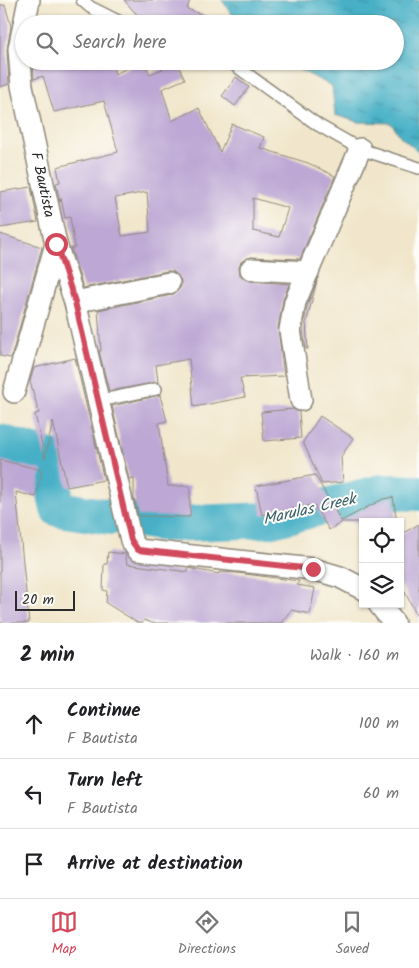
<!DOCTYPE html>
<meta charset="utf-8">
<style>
body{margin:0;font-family:Kalam,sans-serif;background:#f2f2f2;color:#202124}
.controls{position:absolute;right:15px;bottom:15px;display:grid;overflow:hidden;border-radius:0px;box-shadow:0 1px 4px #0004}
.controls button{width:45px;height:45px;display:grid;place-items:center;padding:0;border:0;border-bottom:1px solid #e0e0e0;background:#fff;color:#202124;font:25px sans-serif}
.scale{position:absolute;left:15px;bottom:12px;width:60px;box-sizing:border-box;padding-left:5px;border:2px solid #2b2b2b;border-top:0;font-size:14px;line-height:18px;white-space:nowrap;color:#2b2b2b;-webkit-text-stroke:4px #fdfcf7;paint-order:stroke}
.stop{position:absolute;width:15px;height:15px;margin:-11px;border:4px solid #d1495b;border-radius:50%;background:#fff}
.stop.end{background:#d1495b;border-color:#fff;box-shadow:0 1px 5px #0008}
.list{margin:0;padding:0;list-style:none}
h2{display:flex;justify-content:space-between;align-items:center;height:65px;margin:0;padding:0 20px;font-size:21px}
h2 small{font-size:16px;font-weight:400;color:#757577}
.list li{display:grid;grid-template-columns:32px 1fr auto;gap:15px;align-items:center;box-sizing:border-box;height:70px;padding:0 20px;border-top:1px solid #e0e0e0}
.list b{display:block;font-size:19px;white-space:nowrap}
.list p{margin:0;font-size:16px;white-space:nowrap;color:#757577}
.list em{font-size:16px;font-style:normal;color:#757577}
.icon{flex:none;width:28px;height:28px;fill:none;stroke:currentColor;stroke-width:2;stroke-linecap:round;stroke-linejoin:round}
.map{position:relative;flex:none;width:419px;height:623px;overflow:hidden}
.search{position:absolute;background:#fff;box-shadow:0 1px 4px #0004;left:15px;right:15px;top:15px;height:55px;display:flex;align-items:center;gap:12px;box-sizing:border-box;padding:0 18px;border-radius:28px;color:#757577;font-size:19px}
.sheet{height:275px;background:#fff}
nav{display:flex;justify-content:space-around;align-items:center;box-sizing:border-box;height:70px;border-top:1px solid #e0e0e0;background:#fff;font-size:14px;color:#757577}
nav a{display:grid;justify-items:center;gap:2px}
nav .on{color:#d1495b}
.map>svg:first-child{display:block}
</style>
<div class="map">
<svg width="419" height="623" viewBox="0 0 419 623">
<defs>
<pattern id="water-ripples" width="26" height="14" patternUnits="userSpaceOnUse" patternTransform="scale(1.25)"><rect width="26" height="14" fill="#47b0c6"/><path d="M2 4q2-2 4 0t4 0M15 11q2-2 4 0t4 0" fill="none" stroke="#3b8fa1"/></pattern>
</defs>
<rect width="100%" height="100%" fill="#fdfcf7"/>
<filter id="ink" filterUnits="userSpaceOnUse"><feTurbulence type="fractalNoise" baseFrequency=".02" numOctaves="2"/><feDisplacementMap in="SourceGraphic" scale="10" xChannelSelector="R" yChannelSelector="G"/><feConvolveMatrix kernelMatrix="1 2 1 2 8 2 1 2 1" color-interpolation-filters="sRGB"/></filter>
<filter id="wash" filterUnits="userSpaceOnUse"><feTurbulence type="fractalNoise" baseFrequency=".0096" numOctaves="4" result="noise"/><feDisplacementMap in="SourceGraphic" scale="20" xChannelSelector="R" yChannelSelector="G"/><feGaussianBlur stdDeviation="1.12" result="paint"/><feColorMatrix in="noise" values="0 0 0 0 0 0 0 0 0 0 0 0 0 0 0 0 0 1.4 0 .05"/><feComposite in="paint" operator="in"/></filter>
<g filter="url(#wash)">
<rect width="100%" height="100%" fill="#f1e6cb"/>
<path fill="url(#water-ripples)" stroke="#396e78" d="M222 0H419V152L401 137 391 123 358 122 335 115 332 86 282 61H395V24H239Z"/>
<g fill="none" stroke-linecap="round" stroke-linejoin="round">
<g stroke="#47b0c6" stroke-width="36">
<path d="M0 442 47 456 58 509 111 517"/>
<path d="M139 520 165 524 272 520 382 492 419 493"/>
</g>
</g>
<g id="blocks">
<g fill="#bda7d4" fill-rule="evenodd">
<path d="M124 0H190L187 9 222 22V24H145Z"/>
<path d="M0 5H5L11 26 7 50 9 84 0 87Z"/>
<path d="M33 61H83V65L112 61 115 74 142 61H144L150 74 177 63 185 79 162 89 172 121 199 108 220 152 232 124 264 137 260 148 308 163 335 176 300 259 251 257 241 262 239 268 240 275 250 281 289 284 283 300 278 328 284 376 240 378 245 397 194 407 189 359 156 365 158 382 109 391 99 351H101L98 310 172 295 181 287V280L173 271H167L83 288 71 248H75L70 217 65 218 61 198 60 202 56 183 60 182 57 167 118 152 104 101 54 112 43 76 34 79ZM147 192 150 232 122 236 115 198ZM253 198 288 208 279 237 253 231Z"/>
<path d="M236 77 249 87 235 106 222 96Z"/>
<path d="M31 187 38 222 0 228V192Z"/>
<path d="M0 234 42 247 11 358 0 356Z"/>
<path d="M317 281 306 323 308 349H306L303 330 307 306Z"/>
<path d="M75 358 104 480 67 487 53 421 45 458 35 414 39 413 30 381 34 368Z"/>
<path d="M160 395 167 421 159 423 168 486H190V517L138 516 134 498V478L129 479 112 406Z"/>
<path d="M293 409 299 412 301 438 264 441 261 412Z"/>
<path d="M320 416 353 438 341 457 343 482 322 484 303 442Z"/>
<path d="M0 460 42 470 36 497 16 492 29 623H0Z"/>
<path d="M315 475 341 521 383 499 393 497 397 522H342L329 530 314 505 262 515 256 486Z"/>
<path d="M419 524V619L400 583V535Z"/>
<path d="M108 552 125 554 127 564 188 572V568L219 574V572L237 573 299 581 297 585 315 588 310 614 291 610 281 623H152L144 620 143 623H138L106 603 107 591 103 590 104 564H107Z"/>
</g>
</g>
</g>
<g filter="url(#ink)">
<use href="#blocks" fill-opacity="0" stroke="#8e887b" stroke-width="1"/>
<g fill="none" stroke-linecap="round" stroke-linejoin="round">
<g stroke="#8e887b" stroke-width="14">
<g id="service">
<path d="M82 0 90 7 124 24"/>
<path d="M229 61 318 125 360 149 419 168"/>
<path d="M98 401 156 389"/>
</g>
</g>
<g stroke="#8e887b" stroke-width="24">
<g id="minor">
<path id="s1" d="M29 0 19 49 22 86 56 244 75 302 131 540 138 550 313 569 340 577 363 589"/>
<path d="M251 269 308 272"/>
<path d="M75 302 169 283"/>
<path d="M14 392 56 244"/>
<path d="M301 400 290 330 295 302 360 149"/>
<path d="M379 604 394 623"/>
</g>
</g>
<use href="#service" stroke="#fff" stroke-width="11"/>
<use href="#minor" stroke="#fff" stroke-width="21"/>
</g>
</g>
<g fill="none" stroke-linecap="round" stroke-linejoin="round" filter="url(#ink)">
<path stroke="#d1495b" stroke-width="6" d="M56 244 75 302 131 540 138 550 313 569"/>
</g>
<g text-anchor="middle" stroke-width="4" stroke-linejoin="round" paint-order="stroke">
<g font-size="15" fill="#2b2b2b" stroke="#fdfcf7">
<text dy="5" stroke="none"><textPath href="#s1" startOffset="188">F Bautista</textPath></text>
</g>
<g font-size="16" font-style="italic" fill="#366069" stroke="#fdfcf7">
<text transform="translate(309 508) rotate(-13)" y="6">Marulas Creek</text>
</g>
</g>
</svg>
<div class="controls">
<button><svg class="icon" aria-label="locate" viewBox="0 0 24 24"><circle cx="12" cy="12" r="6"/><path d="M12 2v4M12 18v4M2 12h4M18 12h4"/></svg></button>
<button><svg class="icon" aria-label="layers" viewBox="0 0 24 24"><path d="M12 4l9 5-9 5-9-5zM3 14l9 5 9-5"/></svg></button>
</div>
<div class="scale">20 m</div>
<div class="stop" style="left:56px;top:244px"></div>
<div class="stop end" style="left:313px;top:569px"></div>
<div class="search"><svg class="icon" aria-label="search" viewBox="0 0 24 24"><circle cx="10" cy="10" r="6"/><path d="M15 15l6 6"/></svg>Search here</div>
</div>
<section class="sheet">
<h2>2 min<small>Walk · 160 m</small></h2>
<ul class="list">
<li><svg class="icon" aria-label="ahead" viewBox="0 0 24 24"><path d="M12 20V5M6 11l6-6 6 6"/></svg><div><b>Continue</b><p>F Bautista</p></div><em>100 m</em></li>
<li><svg class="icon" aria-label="left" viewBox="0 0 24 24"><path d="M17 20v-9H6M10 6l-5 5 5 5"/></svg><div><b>Turn left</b><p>F Bautista</p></div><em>60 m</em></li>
<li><svg class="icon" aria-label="arrive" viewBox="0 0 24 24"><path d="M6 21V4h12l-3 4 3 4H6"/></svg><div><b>Arrive at destination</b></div></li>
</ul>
</section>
<nav>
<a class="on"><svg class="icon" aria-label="map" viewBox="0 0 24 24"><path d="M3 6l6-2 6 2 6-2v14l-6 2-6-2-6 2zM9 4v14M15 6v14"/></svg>Map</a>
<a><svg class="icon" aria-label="directions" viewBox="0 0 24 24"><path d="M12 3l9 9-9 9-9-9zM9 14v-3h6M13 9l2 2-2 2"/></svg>Directions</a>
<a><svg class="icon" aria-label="saved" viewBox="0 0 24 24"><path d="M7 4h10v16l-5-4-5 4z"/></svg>Saved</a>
</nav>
